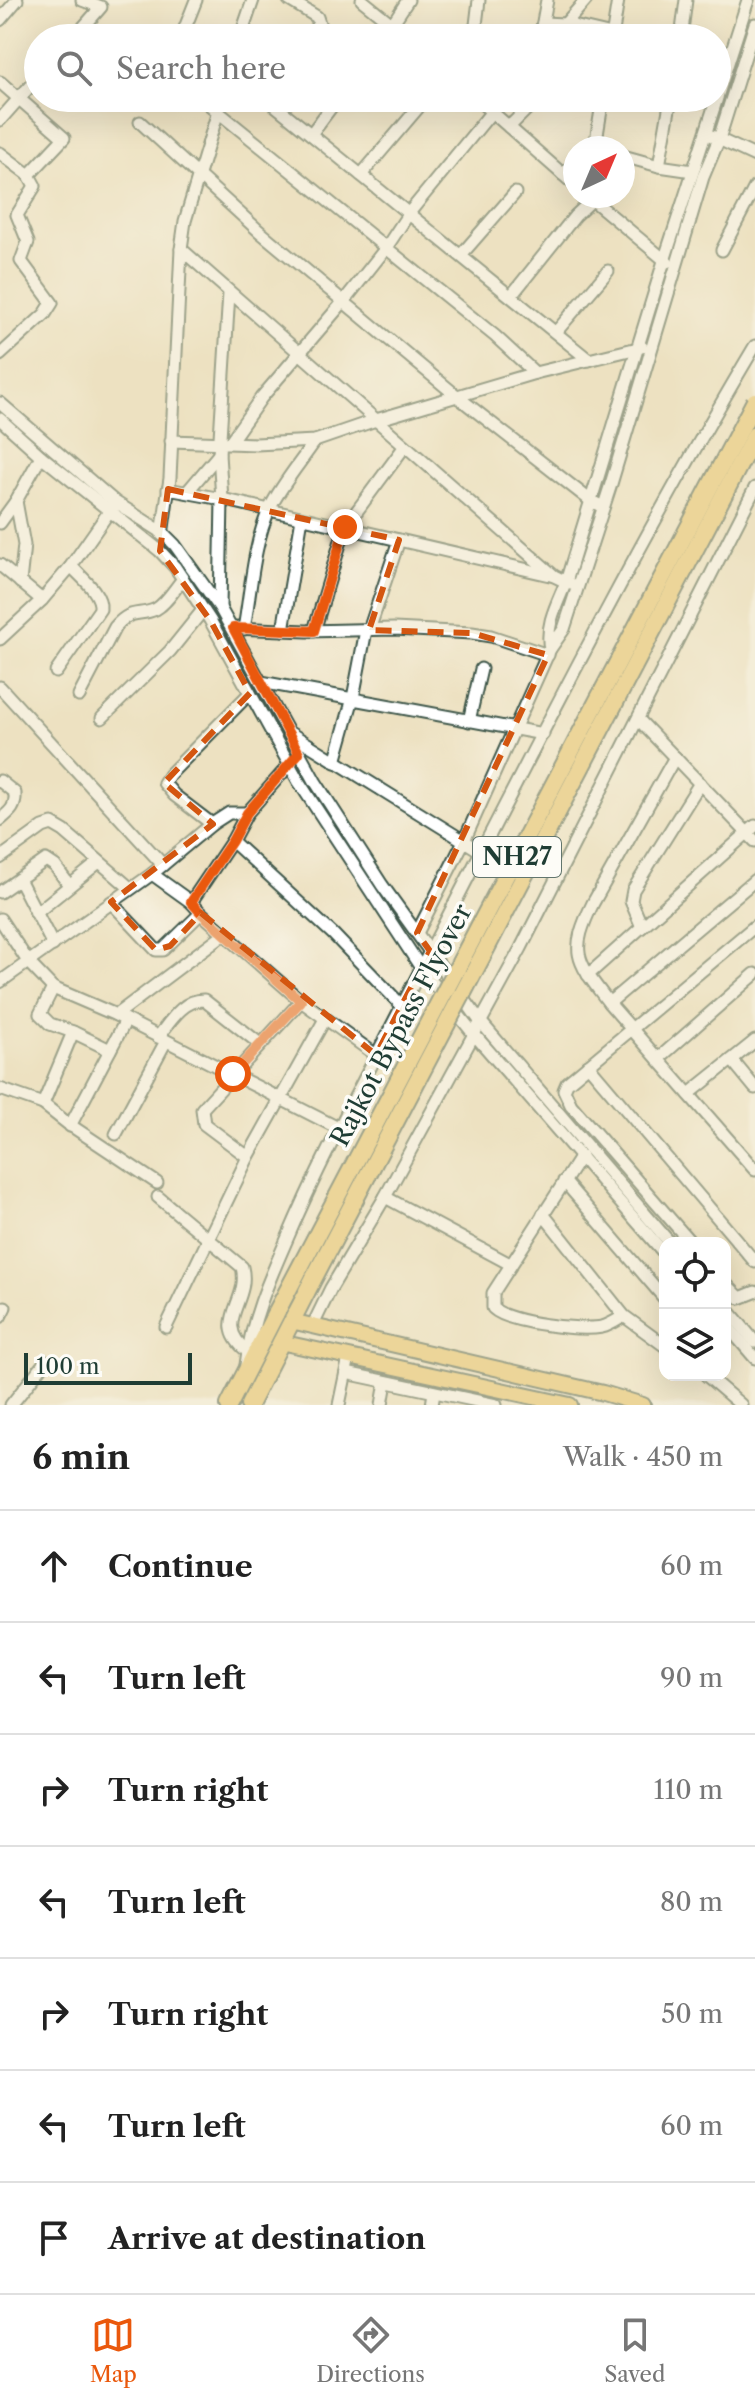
<!DOCTYPE html>
<meta charset="utf-8">
<style>
body{margin:0;font-family:"Libre Caslon Text",serif;background:#f6f6f6;color:#222}
.controls{position:absolute;right:24px;bottom:24px;display:grid;overflow:hidden;border-radius:16px;box-shadow:0 8px 32px #0002}
.controls button{width:72px;height:72px;display:grid;place-items:center;padding:0;border:0;border-bottom:2px solid #e0e0e0;background:#fff;color:#222;font:40px sans-serif}
.compass{position:absolute;left:563px;top:136px;width:72px;height:72px;border-radius:50%;background:#fff;box-shadow:0 8px 32px #0002;rotate:44deg}
.scale{position:absolute;left:24px;bottom:20px;width:168px;box-sizing:border-box;padding-left:8px;border:4px solid #1f3d34;border-top:0;font-size:22px;line-height:28px;white-space:nowrap;color:#1f3d34;-webkit-text-stroke:6px #fdfcf7;paint-order:stroke}
.stop{position:absolute;width:24px;height:24px;margin:-18px;border:6px solid #ea580c;border-radius:50%;background:#fff}
.stop.end{background:#ea580c;border-color:#fff;box-shadow:0 2px 8px #0008}
.list{margin:0;padding:0;list-style:none}
h2{display:flex;justify-content:space-between;align-items:center;height:104px;margin:0;padding:0 32px;font-size:34px}
h2 small{font-size:26px;font-weight:400;color:#767676}
.list li{display:grid;grid-template-columns:52px 1fr auto;gap:24px;align-items:center;box-sizing:border-box;height:112px;padding:0 32px;border-top:2px solid #e0e0e0}
.list b{display:block;font-size:30px;white-space:nowrap}
.list em{font-size:26px;font-style:normal;color:#767676}
.icon{flex:none;width:44px;height:44px;fill:none;stroke:currentColor;stroke-width:2;stroke-linecap:round;stroke-linejoin:round}
.map{position:relative;flex:none;width:755px;height:1405px;overflow:hidden}
.search{position:absolute;background:#fff;box-shadow:0 8px 32px #0002;left:24px;right:24px;top:24px;height:88px;display:flex;align-items:center;gap:20px;box-sizing:border-box;padding:0 28px;border-radius:44px;color:#767676;font-size:30px}
.sheet{height:888px;background:#fff}
nav{display:flex;justify-content:space-around;align-items:center;box-sizing:border-box;height:112px;border-top:2px solid #e0e0e0;background:#fff;font-size:22px;color:#767676}
nav a{display:grid;justify-items:center;gap:4px}
nav .on{color:#ea580c}
.map>svg:first-child{display:block}
</style>
<div class="map">
<svg width="755" height="1405" viewBox="0 0 755 1405">
<rect width="100%" height="100%" fill="#fdfcf7"/>
<filter id="ink" filterUnits="userSpaceOnUse"><feTurbulence type="fractalNoise" baseFrequency=".0125" numOctaves="2"/><feDisplacementMap in="SourceGraphic" scale="16" xChannelSelector="R" yChannelSelector="G"/><feConvolveMatrix kernelMatrix="1 2 1 2 8 2 1 2 1" color-interpolation-filters="sRGB"/></filter>
<filter id="wash" filterUnits="userSpaceOnUse"><feTurbulence type="fractalNoise" baseFrequency=".006" numOctaves="4" result="noise"/><feDisplacementMap in="SourceGraphic" scale="32" xChannelSelector="R" yChannelSelector="G"/><feGaussianBlur stdDeviation="1.8" result="paint"/><feColorMatrix in="noise" values="0 0 0 0 0 0 0 0 0 0 0 0 0 0 0 0 0 1.4 0 .05"/><feComposite in="paint" operator="in"/></filter>
<g filter="url(#wash)">
<rect width="100%" height="100%" fill="#ede1c1"/>
</g>
<g filter="url(#ink)">
<g fill="none" stroke-linecap="round" stroke-linejoin="round">
<g stroke="#3e5649" stroke-width="15">
<g id="minor">
<path d="M289 0 317 17 319 23 309 38"/>
<path d="M362 0 409 38"/>
<path d="M0 20 17 0"/>
<path d="M543 23 565 24 625 38"/>
<path d="M565 24 586 0"/>
<path d="M74 38 101 7 82 0"/>
<path d="M181 38 196 0"/>
<path d="M240 38 253 0"/>
<path d="M383 38 408 0"/>
<path d="M470 38 476 25 479 0"/>
<path d="M540 38 547 0"/>
<path d="M612 38 618 0"/>
<path d="M681 38 686 0"/>
<path d="M0 82 64 138 29 175 35 186 17 215 28 242 21 261 52 303 45 314 0 355"/>
<path d="M717 97 748 0"/>
<path d="M201 98 495 336 535 373 642 347"/>
<path d="M266 98 589 360"/>
<path d="M476 98 575 185"/>
<path d="M0 120 38 77"/>
<path d="M140 122 259 231 458 397 591 501 603 507"/>
<path d="M509 127 526 110 532 98"/>
<path d="M311 134 338 98"/>
<path d="M712 136 755 156"/>
<path d="M597 148 595 147 603 98"/>
<path d="M0 153 29 175"/>
<path d="M623 156 659 166 693 171"/>
<path d="M659 166 671 98"/>
<path d="M562 174 575 164"/>
<path d="M361 175 418 108"/>
<path d="M588 196 667 262"/>
<path d="M181 249 554 576 571 584"/>
<path d="M722 250 755 187"/>
<path d="M461 255 515 193"/>
<path d="M511 296 575 216 592 200"/>
<path d="M556 332 608 271"/>
<path d="M0 403 115 502 162 532 175 545 220 608 315 781 382 885 480 1021 670 1243"/>
<path d="M0 419 41 456 160 551 175 567 210 620 299 782 421 968 473 1033 665 1254"/>
<path d="M171 441 256 444 315 441 376 420 535 373"/>
<path d="M230 442 261 398 344 301 386 248 409 213 503 98"/>
<path d="M168 489 222 499 550 575"/>
<path d="M187 492 219 454"/>
<path d="M16 501 24 545 20 582"/>
<path d="M0 523 16 501 41 456"/>
<path d="M162 535 170 478 181 249 185 221 222 98"/>
<path d="M0 565 42 600"/>
<path d="M220 608 222 499 219 454 229 293"/>
<path d="M233 628 307 631 394 629 472 633 491 636 548 655"/>
<path d="M244 629C251 590 253 544 270 508 282 484 300 463 315 441"/>
<path d="M283 630 302 518"/>
<path d="M369 630 399 540"/>
<path d="M314 631 345 527 405 446"/>
<path d="M0 639 42 600 71 566 113 506"/>
<path d="M550 649C545 625 557 604 566 582L664 261 717 98"/>
<path d="M56 672 100 609C102 593 81 577 71 566"/>
<path d="M261 682 543 734"/>
<path d="M0 687 163 865"/>
<path d="M79 696 115 627C131 608 138 617 156 609 167 603 175 588 183 579"/>
<path d="M102 718 170 651 203 610"/>
<path d="M638 719 755 841"/>
<path d="M469 721 481 669"/>
<path d="M290 733 482 852"/>
<path d="M675 757 593 903C568 954 577 961 609 1003L755 1170"/>
<path d="M335 762 353 698 366 630"/>
<path d="M0 781 15 793C16 807 11 811 0 820"/>
<path d="M212 824 174 795 164 783 169 775 250 693"/>
<path d="M232 841 333 934 402 1006"/>
<path d="M0 858 43 827 52 824 64 831 130 888"/>
<path d="M152 874 191 902 201 913 301 1001 376 1055"/>
<path d="M19 879 53 945"/>
<path d="M0 892 46 860 55 866 69 885"/>
<path d="M111 902 156 950H163L201 913"/>
<path d="M191 902 232 841 247 813 291 763"/>
<path d="M36 913 99 862"/>
<path d="M0 919 29 963 53 988 116 1015 225 933"/>
<path d="M642 927 631 901 633 890 700 783"/>
<path d="M417 933 464 841 550 649 564 629 611 484 703 177 719 139 755 24"/>
<path d="M588 975 755 826"/>
<path d="M0 982 152 874 212 824 229 813H247"/>
<path d="M53 988 40 1014 50 1024 73 1032"/>
<path d="M609 1003 755 880"/>
<path d="M116 1015 338 1128"/>
<path d="M158 1037C170 1022 183 999 204 1000L260 1044"/>
<path d="M658 1059 755 974"/>
<path d="M732 1060 755 1088"/>
<path d="M588 1065 755 1262"/>
<path d="M0 1089 43 1104 73 1032 110 1050"/>
<path d="M689 1094 755 1041"/>
<path d="M43 1104 67 1123 157 1183"/>
<path d="M70 1126 126 1020"/>
<path d="M116 1134 166 1041"/>
<path d="M581 1156 493 1293V1308C508 1323 580 1331 602 1327 610 1325 617 1320 624 1316"/>
<path d="M248 1157 204 1124 202 1109 301 1001"/>
<path d="M564 1181 665 1299"/>
<path d="M158 1197 242 1267C251 1302 211 1322 247 1351"/>
<path d="M385 1197 510 1264"/>
<path d="M543 1214 624 1316 665 1346"/>
<path d="M691 1243 571 1105 564 1090 567 1083 755 926"/>
<path d="M725 1283 740 1298 755 1292"/>
<path d="M725 1306 755 1342"/>
<path d="M0 1317 5 1307"/>
<path d="M725 1323 755 1358"/>
<path d="M166 1327 248 1157 325 1019"/>
<path d="M312 1327 331 1288 385 1197 521 948 755 488"/>
<path d="M246 1365C251 1320 269 1280 287 1239 321 1159 362 1084 402 1006 516 785 627 560 755 346"/>
<path d="M346 1373 496 1405"/>
<path d="M706 1375 741 1405"/>
<path d="M11 1405 46 1361"/>
<path d="M339 1405 349 1357"/>
<path d="M382 1405 386 1382"/>
<path d="M432 1405 434 1393"/>
</g>
</g>
<g stroke="#3e5649" stroke-width="18">
<g id="major">
<path d="M291 1321 603 1393 643 1405"/>
<path d="M280 1342 570 1405"/>
</g>
</g>
<g stroke="#3e5649" stroke-width="20">
<g id="highway">
<path d="M229 1405 276 1313"/>
<path d="M249 1405 307 1291"/>
</g>
</g>
<use href="#minor" stroke="#fff" stroke-width="11"/>
<use href="#major" stroke="#ebc669" stroke-width="14"/>
<use href="#highway" stroke="#ebc669" stroke-width="16"/>
<g stroke="#3e5649" stroke-width="20" stroke-linecap="butt">
<g id="highway-bridge">
<path d="M307 1291 755 435"/>
<path d="M276 1313 755 401"/>
</g>
</g>
<use href="#highway-bridge" stroke="#ebc669" stroke-width="16"/>
</g>
</g>
<g fill="none" stroke-linecap="round" stroke-linejoin="round" filter="url(#ink)">
<path stroke="#ea580c" stroke-width="10" d="M233 1074 301 1001 201 913 191 902 232 841 247 813 299 753 233 628 314 631 345 527"/>
</g>
<path d="M0 0H755V1405H0ZM168 489 399 540 369 630 472 633 548 655 417 933 430 951 376 1055 201 913 170 946 156 950 111 902 213 824 164 783 250 693 210 620 160 551Z" fill="#ede1c1" fill-opacity=".55" fill-rule="evenodd"/>
<path fill="none" stroke="#d45610" stroke-width="6" stroke-dasharray="16 10" stroke-linejoin="round" d="M168 489 399 540 369 630 472 633 548 655 417 933 430 951 376 1055 201 913 170 946 156 950 111 902 213 824 164 783 250 693 210 620 160 551Z"/>
<g text-anchor="middle" stroke-width="7" stroke-linejoin="round" paint-order="stroke">
<rect fill="#fdfcf7" stroke="#62766e" stroke-width="2" x="473" y="837" width="88" height="40" rx="6"/>
<g font-size="24" font-weight="bold" fill="#1f3d34">
<text x="517" y="865">NH27</text>
</g>
<g font-size="26" fill="#1f3d34" stroke="#fdfcf7">
<text transform="translate(401 1025) rotate(-62)" y="9">Rajkot Bypass Flyover</text>
</g>
</g>
</svg>
<div class="controls">
<button><svg class="icon" aria-label="locate" viewBox="0 0 24 24"><circle cx="12" cy="12" r="6"/><path d="M12 2v4M12 18v4M2 12h4M18 12h4"/></svg></button>
<button><svg class="icon" aria-label="layers" viewBox="0 0 24 24"><path d="M12 4l9 5-9 5-9-5zM3 14l9 5 9-5"/></svg></button>
</div>
<svg class="compass" viewBox="-18 -18 36 36"><path d="M0-13l5 13h-10z" fill="#e53935"/><path d="M0 13l5-13h-10z" fill="#767676"/></svg>
<div class="scale">100 m</div>
<div class="stop" style="left:233px;top:1074px"></div>
<div class="stop end" style="left:345px;top:527px"></div>
<div class="search"><svg class="icon" aria-label="search" viewBox="0 0 24 24"><circle cx="10" cy="10" r="6"/><path d="M15 15l6 6"/></svg>Search here</div>
</div>
<section class="sheet">
<h2>6 min<small>Walk · 450 m</small></h2>
<ul class="list">
<li><svg class="icon" aria-label="ahead" viewBox="0 0 24 24"><path d="M12 20V5M6 11l6-6 6 6"/></svg><div><b>Continue</b></div><em>60 m</em></li>
<li><svg class="icon" aria-label="left" viewBox="0 0 24 24"><path d="M17 20v-9H6M10 6l-5 5 5 5"/></svg><div><b>Turn left</b></div><em>90 m</em></li>
<li><svg class="icon" aria-label="right" viewBox="0 0 24 24"><path d="M7 20v-9h11M14 6l5 5-5 5"/></svg><div><b>Turn right</b></div><em>110 m</em></li>
<li><svg class="icon" aria-label="left" viewBox="0 0 24 24"><path d="M17 20v-9H6M10 6l-5 5 5 5"/></svg><div><b>Turn left</b></div><em>80 m</em></li>
<li><svg class="icon" aria-label="right" viewBox="0 0 24 24"><path d="M7 20v-9h11M14 6l5 5-5 5"/></svg><div><b>Turn right</b></div><em>50 m</em></li>
<li><svg class="icon" aria-label="left" viewBox="0 0 24 24"><path d="M17 20v-9H6M10 6l-5 5 5 5"/></svg><div><b>Turn left</b></div><em>60 m</em></li>
<li><svg class="icon" aria-label="arrive" viewBox="0 0 24 24"><path d="M6 21V4h12l-3 4 3 4H6"/></svg><div><b>Arrive at destination</b></div></li>
</ul>
</section>
<nav>
<a class="on"><svg class="icon" aria-label="map" viewBox="0 0 24 24"><path d="M3 6l6-2 6 2 6-2v14l-6 2-6-2-6 2zM9 4v14M15 6v14"/></svg>Map</a>
<a><svg class="icon" aria-label="directions" viewBox="0 0 24 24"><path d="M12 3l9 9-9 9-9-9zM9 14v-3h6M13 9l2 2-2 2"/></svg>Directions</a>
<a><svg class="icon" aria-label="saved" viewBox="0 0 24 24"><path d="M7 4h10v16l-5-4-5 4z"/></svg>Saved</a>
</nav>
